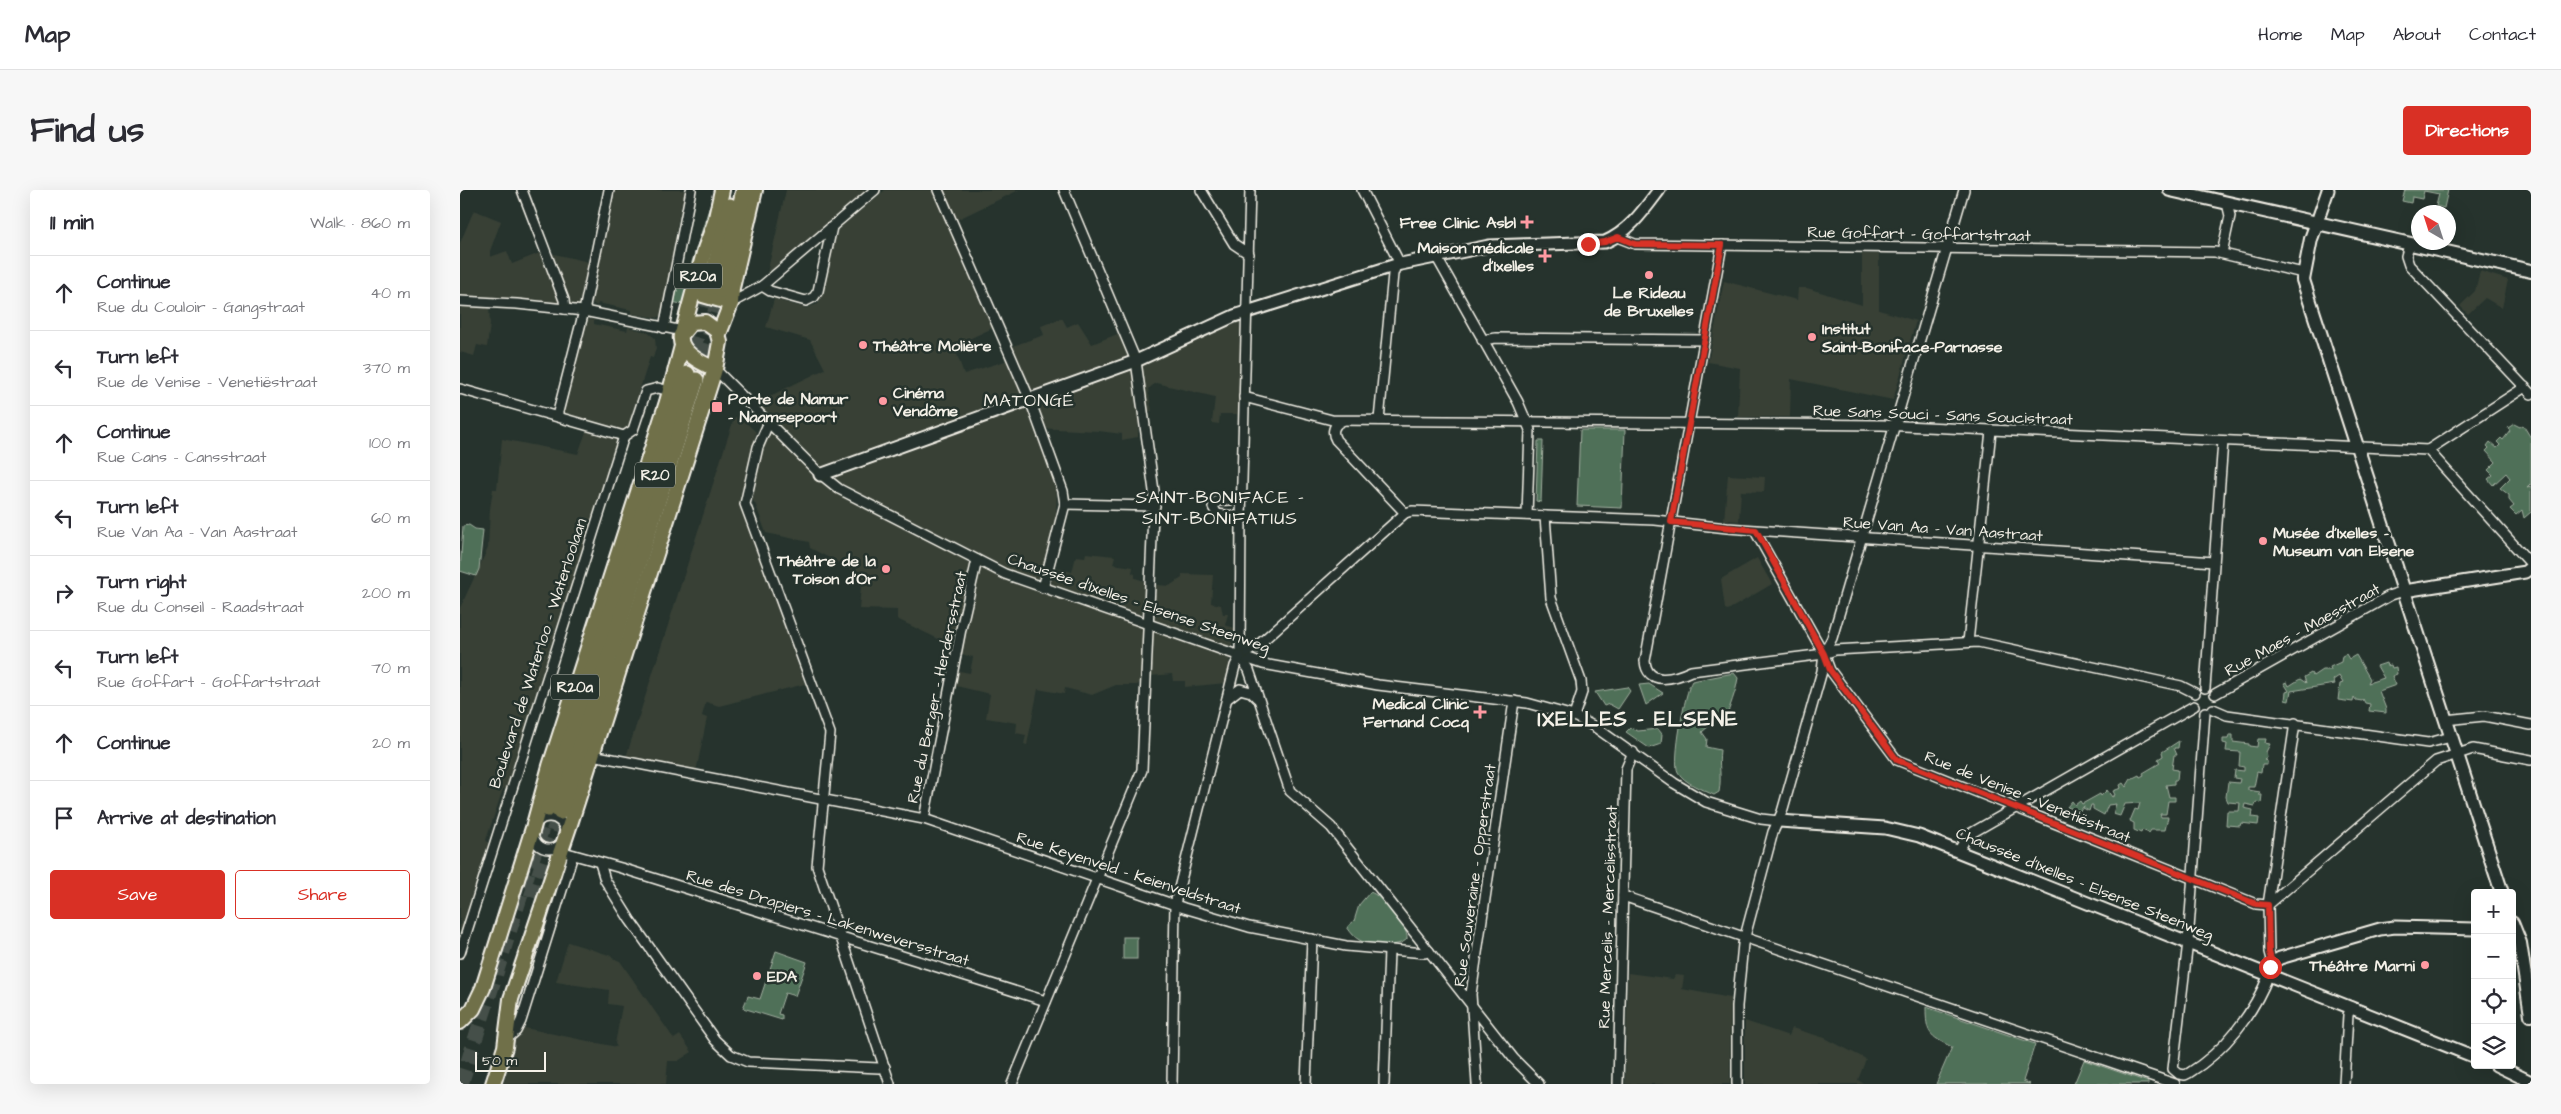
<!DOCTYPE html>
<meta charset="utf-8">
<style>
body{margin:0;font-family:"Architects Daughter",sans-serif;background:#f7f7f7;color:#2b2b33}
.controls{position:absolute;right:15px;bottom:15px;display:grid;overflow:hidden;border-radius:5px;box-shadow:0 5px 20px #0002}
.controls button{width:45px;height:45px;display:grid;place-items:center;padding:0;border:0;border-bottom:1px solid #e1e1e2;background:#fff;color:#2b2b33;font:25px sans-serif}
.compass{position:absolute;left:1951px;top:15px;width:45px;height:45px;border-radius:50%;background:#fff;box-shadow:0 5px 20px #0002;rotate:321deg}
.scale{position:absolute;left:15px;bottom:12px;width:71px;box-sizing:border-box;padding-left:5px;border:2px solid #f4f1e8;border-top:0;font-size:14px;line-height:18px;white-space:nowrap;color:#f4f1e8;-webkit-text-stroke:4px #26332d;paint-order:stroke}
.stop{position:absolute;width:15px;height:15px;margin:-11px;border:4px solid #d93025;border-radius:50%;background:#fff}
.stop.end{background:#d93025;border-color:#fff;box-shadow:0 1px 5px #0008}
.list{margin:0;padding:0;list-style:none}
h2{display:flex;justify-content:space-between;align-items:center;height:65px;margin:0;padding:0 20px;font-size:21px}
h2 small{font-size:16px;font-weight:400;color:#7c7c81}
.list li{display:grid;grid-template-columns:32px 1fr auto;gap:15px;align-items:center;box-sizing:border-box;height:75px;padding:0 20px;border-top:1px solid #e1e1e2}
.list b{display:block;font-size:19px;white-space:nowrap}
.list p{margin:0;font-size:16px;white-space:nowrap;color:#7c7c81}
.list em{font-size:16px;font-style:normal;color:#7c7c81}
.actions{display:flex;gap:10px;padding:15px 20px}
.actions a{flex:1;padding:11px 0;border:1px solid #d93025;border-radius:5px;text-align:center;font-size:18px;color:#d93025}
.actions .main{background:#d93025;color:#fff}
.icon{flex:none;width:28px;height:28px;fill:none;stroke:currentColor;stroke-width:2;stroke-linecap:round;stroke-linejoin:round}
.map{position:relative;flex:none;width:2071px;height:894px;overflow:hidden;border-radius:5px}
header{display:flex;align-items:center;gap:30px;box-sizing:border-box;height:70px;padding:0 25px;background:#fff;border-bottom:1px solid #e1e1e2}
header strong{font-size:24px}
nav{display:flex;gap:28px;margin-inline-start:auto;font-size:18px}
.intro{display:flex;align-items:center;justify-content:space-between;box-sizing:border-box;height:120px;padding:0 30px}
h1{margin:0;font-size:35px}
.button{padding:12px 22px;border-radius:5px;background:#d93025;color:#fff;font-size:18px;font-weight:700}
main{display:flex;gap:30px;padding:0 30px}
aside{flex:1;background:#fff;border-radius:5px;box-shadow:0 5px 20px #0002}
.map>svg:first-child{display:block}
</style>
<header>
<strong>Map</strong>
<nav><a>Home</a><a>Map</a><a>About</a><a>Contact</a></nav>
</header>
<div class="intro"><h1>Find us</h1><a class="button">Directions</a></div>
<main>
<aside>
<h2>11 min<small>Walk · 860 m</small></h2>
<ul class="list">
<li><svg class="icon" aria-label="ahead" viewBox="0 0 24 24"><path d="M12 20V5M6 11l6-6 6 6"/></svg><div><b>Continue</b><p>Rue du Couloir - Gangstraat</p></div><em>40 m</em></li>
<li><svg class="icon" aria-label="left" viewBox="0 0 24 24"><path d="M17 20v-9H6M10 6l-5 5 5 5"/></svg><div><b>Turn left</b><p>Rue de Venise - Venetiëstraat</p></div><em>370 m</em></li>
<li><svg class="icon" aria-label="ahead" viewBox="0 0 24 24"><path d="M12 20V5M6 11l6-6 6 6"/></svg><div><b>Continue</b><p>Rue Cans - Cansstraat</p></div><em>100 m</em></li>
<li><svg class="icon" aria-label="left" viewBox="0 0 24 24"><path d="M17 20v-9H6M10 6l-5 5 5 5"/></svg><div><b>Turn left</b><p>Rue Van Aa - Van Aastraat</p></div><em>60 m</em></li>
<li><svg class="icon" aria-label="right" viewBox="0 0 24 24"><path d="M7 20v-9h11M14 6l5 5-5 5"/></svg><div><b>Turn right</b><p>Rue du Conseil - Raadstraat</p></div><em>200 m</em></li>
<li><svg class="icon" aria-label="left" viewBox="0 0 24 24"><path d="M17 20v-9H6M10 6l-5 5 5 5"/></svg><div><b>Turn left</b><p>Rue Goffart - Goffartstraat</p></div><em>70 m</em></li>
<li><svg class="icon" aria-label="ahead" viewBox="0 0 24 24"><path d="M12 20V5M6 11l6-6 6 6"/></svg><div><b>Continue</b></div><em>20 m</em></li>
<li><svg class="icon" aria-label="arrive" viewBox="0 0 24 24"><path d="M6 21V4h12l-3 4 3 4H6"/></svg><div><b>Arrive at destination</b></div></li>
</ul>
<div class="actions"><a class="main">Save</a><a>Share</a></div>
</aside>
<div class="map">
<svg width="2071" height="894" viewBox="0 0 2071 894">
<rect width="100%" height="100%" fill="#26332d"/>
<filter id="ink" filterUnits="userSpaceOnUse"><feTurbulence type="fractalNoise" baseFrequency=".02" numOctaves="2"/><feDisplacementMap in="SourceGraphic" scale="10" xChannelSelector="R" yChannelSelector="G"/><feConvolveMatrix kernelMatrix="1 2 1 2 8 2 1 2 1" color-interpolation-filters="sRGB"/></filter>
<g filter="url(#ink)">
<g fill="#374036">
<path d="M153 0H225L215 47 217 51 204 120 198 128 171 124V120L138 113 137 116 130 112Z"/>
<path d="M326 0H409L306 88Z"/>
<path d="M425 0H559L490 33 535 137 494 156 504 184 545 171 544 159 584 145 581 136 602 128 607 137 618 132 632 154 660 143 671 170 779 129 780 131 779 234 777 224H760L759 234 752 233 755 207 696 193 688 199 692 221 679 224 678 247 662 250V244L638 241 576 238 597 298 596 326 588 367 595 377 612 382 616 366 625 367 626 363 655 366 653 374 673 377 672 383 675 384V388L698 395 709 396 722 388V384L753 385 751 413 761 415 763 424H768L765 435 775 438 766 493 725 497V491H713L712 484 691 486 677 495H656L632 505 605 498 604 504 578 499 567 555 564 554 566 545 556 543 557 533 526 528 530 504 496 496 499 481 510 483 513 467 500 464 493 456 437 429V420L399 419 402 385 350 358 349 352 306 343 295 313 289 308 301 259 312 228 298 214 300 211 365 179 350 150 306 137 315 106 318 107V110L346 118 358 114 378 39Z"/>
<path d="M14 20 41 31 30 61V67L47 61 52 74 82 62 102 114 98 115 56 109 0 106V53Z"/>
<path d="M90 63 129 72 123 100 125 101 120 117 111 116 108 112Z"/>
<path d="M1402 64H1419V120L1456 131 1433 210 1331 189 1330 227H1278L1280 178 1248 172 1264 91 1337 110 1338 98H1347L1402 115Z"/>
<path d="M2020 81 2048 90 2042 118 2025 108 2008 124 2000 116 2015 101Z"/>
<path d="M0 116 29 117 30 134 27 157 17 155 14 166 0 162Z"/>
<path d="M122 128 134 130V134L167 141 168 137 187 142 195 148 196 158 193 168 190 167 171 227 174 229 168 238 157 240 159 254 155 257 50 587 52 590 48 598 43 599 26 650 30 655 28 663H26L0 744V418L28 358 30 319 33 299H37L42 249 118 264 130 231 97 225Z"/>
<path d="M279 226 296 242 281 317 345 494 259 516 246 512 242 526 247 528 236 582 166 567 274 228Z"/>
<path d="M1268 285 1305 287 1304 302 1281 301 1279 331 1264 330Z"/>
<path d="M1297 368 1312 394 1268 420 1265 419 1261 389Z"/>
<path d="M108 752 152 766V768L160 771 214 849 220 845 232 862 218 871H208L206 894H43L54 859 53 850 65 838 157 857 155 854 162 816 148 814 149 800 96 792Z"/>
<path d="M1168 783 1213 789 1215 785 1224 786 1222 799 1271 808 1270 894H1165Z"/>
<path d="M1285 831 1329 846 1332 838 1365 848 1406 869 1398 890 1404 894H1285Z"/>
</g>
<g fill="#4f6f59" stroke="#a2b0a0">
<path d="M255 0 253 19 237 60 222 114 211 112 217 82 227 80 231 75Z"/>
<path d="M1945 0H1988L1984 18 1976 16 1979 4 1964 1 1962 9 1952 7 1951 13 1942 11Z"/>
<path d="M2054 234 2060 237 2063 235 2071 248V294L2067 298 2071 297V322L2064 328 2062 320 2056 325 2050 319 2054 316 2049 310V305L2040 298 2050 288 2046 283 2033 295 2028 289 2033 285 2028 280 2036 272 2026 261 2029 258 2027 256 2030 252 2037 258 2040 255 2037 252 2041 248 2043 250 2050 241 2048 238Z"/>
<path d="M1120 240H1165L1162 318 1117 316Z"/>
<path d="M1078 251H1083L1081 312 1076 311Z"/>
<path d="M9 335 15 339 23 340 19 379 16 386 0 381 3 336Z"/>
<path d="M1886 464 1889 469 1896 465 1910 489 1908 493 1924 488 1917 476 1926 473 1927 476 1931 475 1932 478 1936 477 1937 484 1932 486 1936 495 1919 501 1926 519V523L1909 521 1910 514 1905 513 1903 509 1902 511 1896 510 1894 507 1893 512 1878 510 1880 494 1883 493 1879 486 1873 490 1875 494 1831 501 1829 511 1825 510 1826 502 1829 501 1824 493 1827 492 1829 496 1840 489 1846 493 1844 487 1851 483 1853 486 1862 480H1871L1870 477 1881 472 1882 466Z"/>
<path d="M1274 483 1278 488C1276 504 1269 515 1266 531L1251 528 1249 536 1242 542 1247 549 1246 557 1260 560C1258 575 1262 586 1259 602L1254 605C1243 600 1224 593 1218 582 1212 572 1225 501 1232 491Z"/>
<path d="M1189 494 1203 503 1186 515 1179 495Z"/>
<path d="M1167 497 1170 501 1158 519 1149 514 1144 516 1135 502Z"/>
<path d="M1170 538 1178 541 1198 539 1202 544 1201 554 1189 558 1166 542Z"/>
<path d="M1769 545H1773V552L1789 554V556L1797 557 1798 549H1806L1805 553 1810 554 1806 562 1807 568 1804 570 1807 571V575H1802L1801 583 1797 582 1794 597H1788V600L1800 602 1799 605H1802L1801 613 1796 612 1795 616 1785 614 1784 618 1793 620 1792 627 1799 628 1798 635 1781 633 1780 636 1766 635 1767 621H1779L1780 613 1768 612 1766 607 1768 592 1779 593 1780 589 1774 588 1775 580 1784 581V577L1779 576 1780 562 1766 561 1767 554 1763 553V549H1768Z"/>
<path d="M1719 551 1718 558H1714L1717 565H1714L1712 579 1718 580 1717 590H1714V594L1706 595 1709 607H1715V611H1708L1706 624H1700L1701 627H1708L1705 640H1691L1689 643 1682 640 1681 643 1674 640V633L1670 631 1675 619 1678 620 1680 613 1665 614 1660 626 1653 624 1656 614 1648 615 1644 625 1633 619V615H1631L1629 621 1623 618 1624 616 1620 621 1607 617 1612 611 1615 615 1620 611 1622 614 1640 604 1641 606 1647 600 1652 607 1655 605 1653 601 1661 598 1660 595 1663 593 1666 597 1671 589 1679 585 1680 587 1684 585 1683 583 1700 573 1698 569 1703 566 1702 562Z"/>
<path d="M910 702C921 705 949 736 947 749 939 758 912 756 901 751 895 748 891 743 887 737L894 731 899 715Z"/>
<rect x="663" y="747" width="14" height="22"/>
<path d="M316 761 347 772 335 806 325 803 318 824 322 825V830L283 818 288 806 300 809Z"/>
<path d="M1466 817 1575 854 1563 891 1570 894H1476L1492 857C1469 846 1466 843 1466 817Z"/>
<path d="M1624 870 1688 892V894H1614Z"/>
</g>
<g fill="none" stroke-linecap="round" stroke-linejoin="round">
<g stroke="#455049" stroke-width="15" stroke-dasharray="15 8" stroke-linecap="butt">
<path d="M227 184 250 97"/>
<path d="M236 190 261 100"/>
<path d="M71 707 100 622"/>
<path d="M69 795 81 729"/>
<path d="M1 894 88 619"/>
</g>
<g stroke="#f4f1e8" stroke-width="12">
<g id="minor">
<path d="M62 0 104 110 105 119"/>
<path d="M478 0 570 210 603 301 605 314 583 398"/>
<path d="M741 0 774 54 789 64"/>
<path d="M790 0 781 327 780 466 789 480 830 601 871 637 1054 869 1079 894"/>
<path d="M902 0 938 70 933 84 919 230"/>
<path d="M1157 47 1175 54 1755 62 1843 83"/>
<path d="M1262 55 1185 471C1187 496 1214 489 1231 481L1364 464 1375 460 1518 452 1721 496 1735 503"/>
<path d="M1949 55 1946 66 1949 75 2071 204"/>
<path d="M1762 63 1770 26 1767 13"/>
<path d="M976 66 1058 212 1070 240 1067 325"/>
<path d="M302 96 310 101 346 111 354 107 358 101 372 37"/>
<path d="M0 111 57 114 124 121 223 141"/>
<path d="M271 113 302 96 415 0"/>
<path d="M204 138 231 0"/>
<path d="M1022 150 1036 148 1245 150"/>
<path d="M255 179 359 283 379 299 545 384 803 474 918 495 1067 513 1114 526 1135 537 1214 593 1246 612 1301 629 1319 631"/>
<path d="M0 199 164 246"/>
<path d="M784 207 872 230 1422 235 1968 260"/>
<path d="M97 226 124 121 149 0"/>
<path d="M882 231C874 234 871 242 876 250L945 323"/>
<path d="M308 234 298 257 285 314 370 543 357 676 430 894"/>
<path d="M1968 260 2071 374"/>
<path d="M1968 260 2065 197"/>
<path d="M605 314 695 316"/>
<path d="M1085 326 1091 408 1121 491 1122 502 1114 526"/>
<path d="M781 327 757 324 753 317 757 311 781 309"/>
<path d="M1295 341 1364 464 1370 480 1437 570 1796 714 1808 715"/>
<path d="M1508 452 1531 241"/>
<path d="M780 466 796 457 945 323 952 321 1195 330 1267 338 1754 372"/>
<path d="M1745 498 1763 251"/>
<path d="M1755 504 1931 405 1944 401"/>
<path d="M767 509 780 499 791 502 797 508"/>
<path d="M1753 519 1767 525 1968 553 1991 547"/>
<path d="M1745 522 1728 752 1713 879 1719 884 1725 885 1729 883C1765 861 1794 823 1809 784"/>
<path d="M1985 530 2024 526 2071 535"/>
<path d="M132 565 464 629 724 718 789 737 886 756 965 763 969 761"/>
<circle cx="89" cy="643" r="16"/>
<path d="M464 629 501 439 517 370"/>
<path d="M1499 660 1508 645 1734 516"/>
<path d="M100 661 161 678 586 811"/>
<path d="M140 673 145 690 170 730 255 850 271 865 288 872 419 878 425 877"/>
<path d="M1163 706 1715 894"/>
<path d="M1808 715 1976 571 2013 559 2071 570"/>
<path d="M0 763 164 246 173 240 186 201 198 198 210 201"/>
<path d="M1812 773 1809 762 1808 715 1835 533"/>
<path d="M47 849 56 841 61 831 113 665"/>
<path d="M552 894 682 580 694 301 676 171 604 0"/>
<path d="M712 894 715 714 775 476 780 466"/>
<path d="M846 894 852 749"/>
<path d="M924 894 929 761"/>
<path d="M1017 894 1011 804 1054 511"/>
<path d="M1158 894 1166 579 1173 562"/>
<path d="M1277 894V816L1283 754 1313 642 1322 622 1362 481 1364 464 1372 448 1504 0"/>
<path d="M1884 894 1888 825 1891 817"/>
</g>
</g>
<g stroke="#f4f1e8" stroke-width="15">
<g id="tertiary">
<path d="M1856 35 1868 0"/>
<path d="M360 285 676 171 774 126 936 75 1029 56 1145 52C1169 42 1184 20 1199 0"/>
<path d="M1944 401 2065 382 2071 377"/>
<path d="M1319 631 1425 638 1459 646 2015 867"/>
<path d="M1809 784 1812 773 1820 768 1920 739 1935 737 2015 739"/>
<path d="M2036 875 2071 892"/>
</g>
</g>
<g stroke="#f4f1e8" stroke-width="16">
<g id="secondary">
<path d="M1710 0 2071 81"/>
<path d="M1856 35 1851 49 1843 90 2042 703"/>
<path d="M2052 733 2060 753 2071 825"/>
</g>
</g>
<g stroke="#f4f1e8" stroke-width="18">
<g id="primary">
<path d="M243 89 241 98 243 105 271 113"/>
<path d="M223 140 245 59 255 32 262 0"/>
<path d="M259 144 271 113 272 98 295 0"/>
<path d="M0 832 13 819 23 798 73 638 90 576 207 212 222 156"/>
<path d="M33 894 45 857 51 809 110 634 255 179 260 152 257 141 245 132 231 133 221 145C218 162 241 173 255 179"/>
</g>
</g>
<g stroke="#f4f1e8" stroke-width="19">
<g id="trunk">
<path d="M250 97 270 16"/>
<path d="M261 100 284 0"/>
<path d="M88 619 227 184"/>
<path d="M100 622 236 190"/>
</g>
</g>
<use href="#minor" stroke="#26332d" stroke-width="9"/>
<use href="#tertiary" stroke="#26332d" stroke-width="11"/>
<use href="#secondary" stroke="#26332d" stroke-width="12"/>
<use href="#primary" stroke="#6f704a" stroke-width="14"/>
<use href="#trunk" stroke="#6f704a" stroke-width="15"/>
<path stroke="#f4f1e8" stroke-width="1" d="M2070 894 2071 893"/>
</g>
</g>
<g fill="none" stroke-linecap="round" stroke-linejoin="round" filter="url(#ink)">
<path stroke="#d93025" stroke-width="6" d="M1128 54 1145 52 1158 47 1175 54 1262 55 1211 332 1296 340 1364 464 1370 480 1437 570 1796 714 1808 715 1809 762 1812 773 1810 777"/>
</g>
<g fill="#ff9aa2" stroke="#26332d" stroke-width="2">
<path d="M1064.5 24.5h5v5h5v5h-5v5h-5v-5h-5v-5h5z"/>
<path d="M1082.5 58.5h5v5h5v5h-5v5h-5v-5h-5v-5h5z"/>
<circle cx="1189" cy="85" r="5"/>
<circle cx="1352" cy="147" r="5"/>
<circle cx="403" cy="155" r="5"/>
<circle cx="423" cy="211" r="5"/>
<rect x="251" y="211" width="12" height="12" rx="2.5"/>
<circle cx="1803" cy="351" r="5"/>
<circle cx="426" cy="379" r="5"/>
<path d="M1017.5 514.5h5v5h5v5h-5v5h-5v-5h-5v-5h5z"/>
<circle cx="1965" cy="775" r="5"/>
<circle cx="297" cy="786" r="5"/>
</g>
<g text-anchor="middle" stroke-width="5" stroke-linejoin="round" paint-order="stroke">
<g fill="#26332d" stroke="#b6b8b0" stroke-width="1">
<rect x="214" y="73.5" width="48" height="25" rx="4"/>
<rect x="175" y="272.5" width="40" height="25" rx="4"/>
<rect x="91" y="484.5" width="48" height="25" rx="4"/>
</g>
<g font-size="15" font-weight="bold" fill="#f4f1e8">
<text x="238" y="91">R20a</text>
<text x="195" y="290">R20</text>
<text x="115" y="502">R20a</text>
</g>
<g font-size="16" font-weight="bold" fill="#f4f1e8" stroke="#26332d" text-anchor="start">
<text x="1056" y="38" text-anchor="end">Free Clinic Asbl</text>
<text x="1074" y="63" text-anchor="end">Maison médicale<tspan x="1074" dy="18">d'Ixelles</tspan></text>
<text x="1189" y="108" text-anchor="middle">Le Rideau<tspan x="1189" dy="18">de Bruxelles</tspan></text>
<text x="1362" y="144">Institut<tspan x="1362" dy="18">Saint-Boniface-Parnasse</tspan></text>
<text x="413" y="161">Théâtre Molière</text>
<text x="433" y="208">Cinéma<tspan x="433" dy="18">Vendôme</tspan></text>
<text x="268" y="214">Porte de Namur<tspan x="268" dy="18">- Naamsepoort</tspan></text>
<text x="1813" y="348">Musée d'Ixelles -<tspan x="1813" dy="18">Museum van Elsene</tspan></text>
<text x="416" y="376" text-anchor="end">Théâtre de la<tspan x="416" dy="18">Toison d’Or</tspan></text>
<text x="1009" y="519" text-anchor="end">Medical Clinic<tspan x="1009" dy="18">Fernand Cocq</tspan></text>
<text x="1955" y="781" text-anchor="end">Théâtre Marni</text>
<text x="307" y="792">EDA</text>
</g>
<g font-size="16" fill="#f4f1e8" stroke="#26332d">
<text transform="translate(1459 43) rotate(1)" y="6">Rue Goffart - Goffartstraat</text>
<text transform="translate(1483 224) rotate(2)" y="6">Rue Sans Souci - Sans Soucistraat</text>
<text transform="translate(1483 338) rotate(4)" y="6">Rue Van Aa - Van Aastraat</text>
<text transform="translate(679 412) rotate(19)" y="6">Chaussée d'Ixelles - Elsense Steenweg</text>
<text transform="translate(1842 439) rotate(-29)" y="6">Rue Maes - Maesstraat</text>
<text transform="translate(77 463) rotate(-72)" y="6">Boulevard de Waterloo - Waterloolaan</text>
<text transform="translate(476 497) rotate(-78)" y="6">Rue du Berger - Herdersstraat</text>
<text transform="translate(1568 606) rotate(22)" y="6">Rue de Venise - Venetiëstraat</text>
<text transform="translate(669 682) rotate(18)" y="6">Rue Keyenveld - Keienveldstraat</text>
<text transform="translate(1014 685) rotate(-82)" y="6">Rue Souveraine - Opperstraat</text>
<text transform="translate(1625 693) rotate(22)" y="6">Chaussée d'Ixelles - Elsense Steenweg</text>
<text transform="translate(368 727) rotate(17)" y="6">Rue des Drapiers - Lakenweversstraat</text>
<text transform="translate(1147 727) rotate(-88)" y="6">Rue Mercelis - Mercelisstraat</text>
</g>
<g font-size="18" letter-spacing="1" fill="#f4f1e8" stroke="#26332d">
<text x="569" y="216">MATONGÉ</text>
<text x="760" y="313">SAINT-BONIFACE -<tspan x="760" dy="21">SINT-BONIFATIUS</tspan></text>
</g>
<g font-size="21" font-weight="bold" letter-spacing="1" fill="#f4f1e8" stroke="#26332d">
<text x="1178" y="536">IXELLES - ELSENE</text>
</g>
</g>
</svg>
<div class="controls">
<button>+</button>
<button>−</button>
<button><svg class="icon" aria-label="locate" viewBox="0 0 24 24"><circle cx="12" cy="12" r="6"/><path d="M12 2v4M12 18v4M2 12h4M18 12h4"/></svg></button>
<button><svg class="icon" aria-label="layers" viewBox="0 0 24 24"><path d="M12 4l9 5-9 5-9-5zM3 14l9 5 9-5"/></svg></button>
</div>
<svg class="compass" viewBox="-18 -18 36 36"><path d="M0-13l5 13h-10z" fill="#e53935"/><path d="M0 13l5-13h-10z" fill="#7c7c81"/></svg>
<div class="scale">50 m</div>
<div class="stop" style="left:1810px;top:777px"></div>
<div class="stop end" style="left:1128px;top:54px"></div>
</div>
</main>
